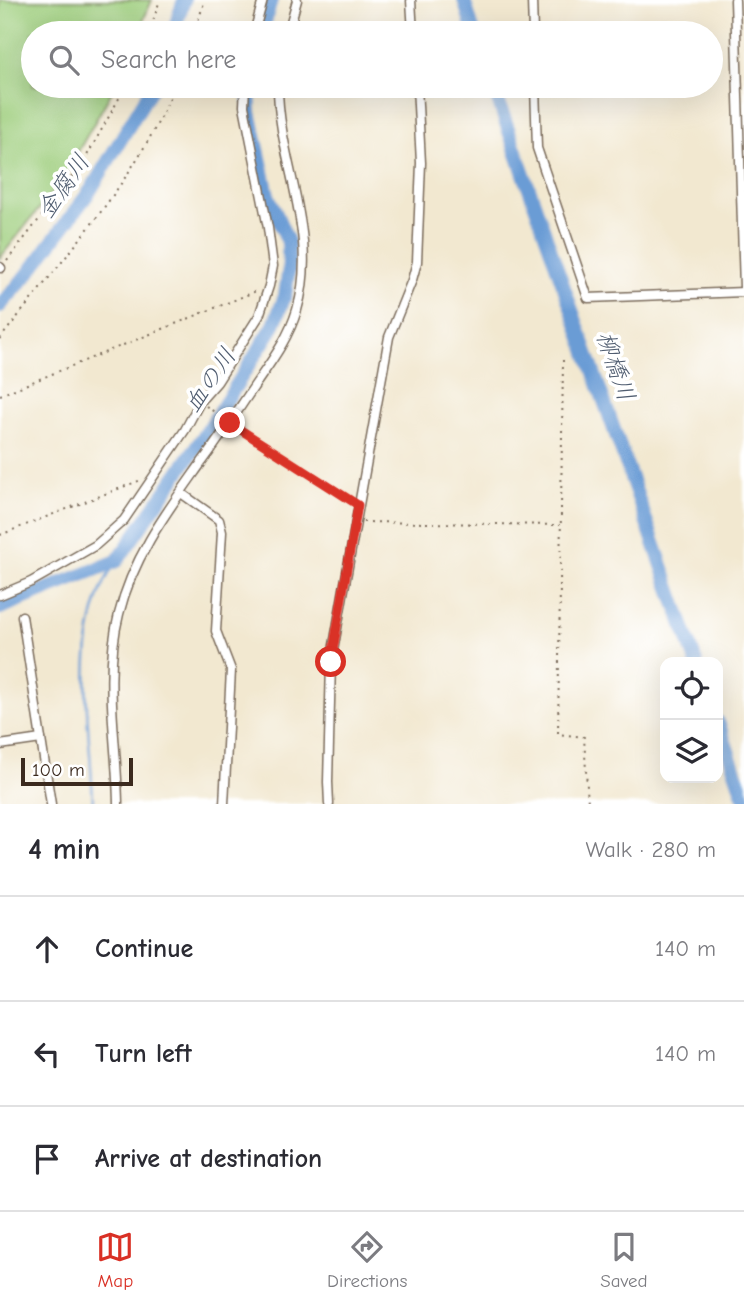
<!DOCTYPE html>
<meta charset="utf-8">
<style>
body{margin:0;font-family:"Comic Neue","Klee One",sans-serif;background:#f7f7f7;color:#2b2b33}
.controls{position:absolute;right:21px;bottom:21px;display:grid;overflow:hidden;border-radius:14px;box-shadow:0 7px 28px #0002}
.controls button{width:63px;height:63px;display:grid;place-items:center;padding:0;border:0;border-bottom:2px solid #e1e1e2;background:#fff;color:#2b2b33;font:35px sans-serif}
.scale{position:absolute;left:21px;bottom:18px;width:112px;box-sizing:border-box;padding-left:7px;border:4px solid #3b2a1e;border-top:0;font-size:19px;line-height:24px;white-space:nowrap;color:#3b2a1e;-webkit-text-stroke:5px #fff;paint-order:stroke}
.stop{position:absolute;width:21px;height:21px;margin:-16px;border:5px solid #d93025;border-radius:50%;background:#fff}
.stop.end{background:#d93025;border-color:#fff;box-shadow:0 2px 7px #0008}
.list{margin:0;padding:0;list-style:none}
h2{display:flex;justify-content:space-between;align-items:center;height:91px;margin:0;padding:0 28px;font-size:30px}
h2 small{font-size:23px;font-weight:400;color:#7c7c81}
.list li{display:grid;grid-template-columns:46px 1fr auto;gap:21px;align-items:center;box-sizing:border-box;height:105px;padding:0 28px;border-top:2px solid #e1e1e2}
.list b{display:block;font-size:26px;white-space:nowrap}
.list em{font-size:23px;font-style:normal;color:#7c7c81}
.icon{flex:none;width:38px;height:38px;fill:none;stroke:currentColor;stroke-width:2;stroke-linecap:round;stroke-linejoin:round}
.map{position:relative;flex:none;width:744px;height:804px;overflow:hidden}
.search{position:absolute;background:#fff;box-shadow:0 7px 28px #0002;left:21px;right:21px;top:21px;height:77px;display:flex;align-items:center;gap:18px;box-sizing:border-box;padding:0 24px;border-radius:38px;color:#7c7c81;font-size:26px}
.sheet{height:406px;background:#fff}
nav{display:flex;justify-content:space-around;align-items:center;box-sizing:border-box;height:98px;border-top:2px solid #e1e1e2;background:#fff;font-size:19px;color:#7c7c81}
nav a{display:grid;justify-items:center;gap:4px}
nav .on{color:#d93025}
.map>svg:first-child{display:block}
</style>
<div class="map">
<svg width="744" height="804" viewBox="0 0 744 804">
<rect width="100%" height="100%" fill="#fff"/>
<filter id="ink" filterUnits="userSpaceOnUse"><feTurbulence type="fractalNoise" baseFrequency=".0143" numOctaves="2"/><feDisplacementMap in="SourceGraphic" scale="14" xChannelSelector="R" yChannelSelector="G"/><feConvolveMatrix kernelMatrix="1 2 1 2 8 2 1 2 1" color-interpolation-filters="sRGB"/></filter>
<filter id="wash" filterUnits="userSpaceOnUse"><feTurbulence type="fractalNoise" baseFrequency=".00686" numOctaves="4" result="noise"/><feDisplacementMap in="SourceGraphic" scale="28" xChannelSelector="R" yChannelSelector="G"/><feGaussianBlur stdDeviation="1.57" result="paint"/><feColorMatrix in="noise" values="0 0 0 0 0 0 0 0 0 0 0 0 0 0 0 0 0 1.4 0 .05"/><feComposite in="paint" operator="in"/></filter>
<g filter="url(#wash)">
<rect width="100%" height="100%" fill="#f2e8d0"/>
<path fill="#9dcd7b" stroke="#6c7c4c" stroke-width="2" d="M0 0H152L138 33H33V86H115L62 180 0 258Z"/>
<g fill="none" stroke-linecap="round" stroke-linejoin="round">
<path stroke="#6a9cd5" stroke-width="2.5" d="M93 804C91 727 69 628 117 561"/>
<g stroke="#6a9cd5" stroke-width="14">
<path d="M464 0 474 33"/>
<path d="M173 33 184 0"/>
<path d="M262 33 271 0"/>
<path d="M493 86 696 662"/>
<path d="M0 306 28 274 90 191 153 86"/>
<path d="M0 608 117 561 208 430 273 327 285 296 289 268 288 242 268 195 250 112 249 86"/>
<path d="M718 722 744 797"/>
</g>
</g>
</g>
<g filter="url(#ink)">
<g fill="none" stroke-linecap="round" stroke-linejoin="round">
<g stroke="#7b6c5c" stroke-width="11">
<g id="street">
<path d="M411 0 413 33"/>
<path d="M532 0 533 33"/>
<path d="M735 0 744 288"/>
<path d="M254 33 263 0"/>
<path d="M288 33 297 0"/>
<path d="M535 86 537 148 588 298 744 292"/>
<path d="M0 267 1 268"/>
<path d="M181 493 219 520 222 532 216 631 231 670 224 804"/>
<path d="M0 595 31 582 96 545 124 520 185 430 201 400 217 382 259 316 269 286 273 266 268 228 244 106 245 86"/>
<path d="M22 616 51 804"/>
<path d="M0 745 41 739"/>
<path d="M118 804C117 740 103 677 119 614 133 556 168 510 202 462 220 438 236 413 253 388 270 363 288 340 297 310 320 234 278 161 278 86"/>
<path d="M329 804 328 782 331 662 389 337 412 280 417 262 421 163 417 86"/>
</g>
</g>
<g stroke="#7b6c5c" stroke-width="2" stroke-dasharray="2 5" stroke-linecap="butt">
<path d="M149 33 160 0"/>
<path d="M194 33 205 0"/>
<path d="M7 261 84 161 126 86"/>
<path d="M0 339C62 259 136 181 175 86"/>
<path d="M563 360 558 734 584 737 588 804"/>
<path d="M0 395 259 290"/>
<path d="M206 406 224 419"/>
<path d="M238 428 351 500"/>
<path d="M363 522 560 525"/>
<path d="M0 535 141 480"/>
</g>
<use href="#street" stroke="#fff" stroke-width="8"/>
</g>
</g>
<g fill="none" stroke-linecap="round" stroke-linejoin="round" filter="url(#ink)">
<path stroke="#d93025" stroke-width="9" d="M230 423 358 505 331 662"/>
</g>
<g text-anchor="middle" stroke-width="7" stroke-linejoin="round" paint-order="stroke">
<g font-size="24" font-style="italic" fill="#505d70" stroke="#fff">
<text transform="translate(63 186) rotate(-55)" y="8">金腐川</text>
<text transform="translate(616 366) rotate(71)" y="8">柳橋川</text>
<text transform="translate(210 380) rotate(-56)" y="8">血の川</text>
</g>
</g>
</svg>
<div class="controls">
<button><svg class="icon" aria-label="locate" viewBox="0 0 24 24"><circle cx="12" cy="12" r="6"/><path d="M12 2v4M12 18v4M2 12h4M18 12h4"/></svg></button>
<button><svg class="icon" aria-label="layers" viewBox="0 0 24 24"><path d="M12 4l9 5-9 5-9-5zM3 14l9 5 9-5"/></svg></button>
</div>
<div class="scale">100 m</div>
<div class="stop" style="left:331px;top:662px"></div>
<div class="stop end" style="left:230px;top:423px"></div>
<div class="search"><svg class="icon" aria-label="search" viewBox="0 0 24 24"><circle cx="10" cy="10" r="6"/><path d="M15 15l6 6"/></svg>Search here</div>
</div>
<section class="sheet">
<h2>4 min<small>Walk · 280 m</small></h2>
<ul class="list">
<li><svg class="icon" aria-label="ahead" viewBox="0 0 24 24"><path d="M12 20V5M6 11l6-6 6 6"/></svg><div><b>Continue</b></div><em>140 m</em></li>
<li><svg class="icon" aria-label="left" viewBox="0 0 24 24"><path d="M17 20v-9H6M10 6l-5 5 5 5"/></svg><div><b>Turn left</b></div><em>140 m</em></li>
<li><svg class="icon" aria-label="arrive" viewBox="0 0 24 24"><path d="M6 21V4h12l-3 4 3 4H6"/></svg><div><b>Arrive at destination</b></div></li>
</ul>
</section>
<nav>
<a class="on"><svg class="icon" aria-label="map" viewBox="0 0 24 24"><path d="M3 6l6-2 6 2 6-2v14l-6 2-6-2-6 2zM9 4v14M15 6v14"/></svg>Map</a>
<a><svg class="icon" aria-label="directions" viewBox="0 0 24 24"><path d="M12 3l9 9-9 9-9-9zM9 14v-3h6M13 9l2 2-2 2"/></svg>Directions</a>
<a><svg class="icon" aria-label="saved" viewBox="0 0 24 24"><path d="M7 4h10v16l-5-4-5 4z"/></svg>Saved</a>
</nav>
